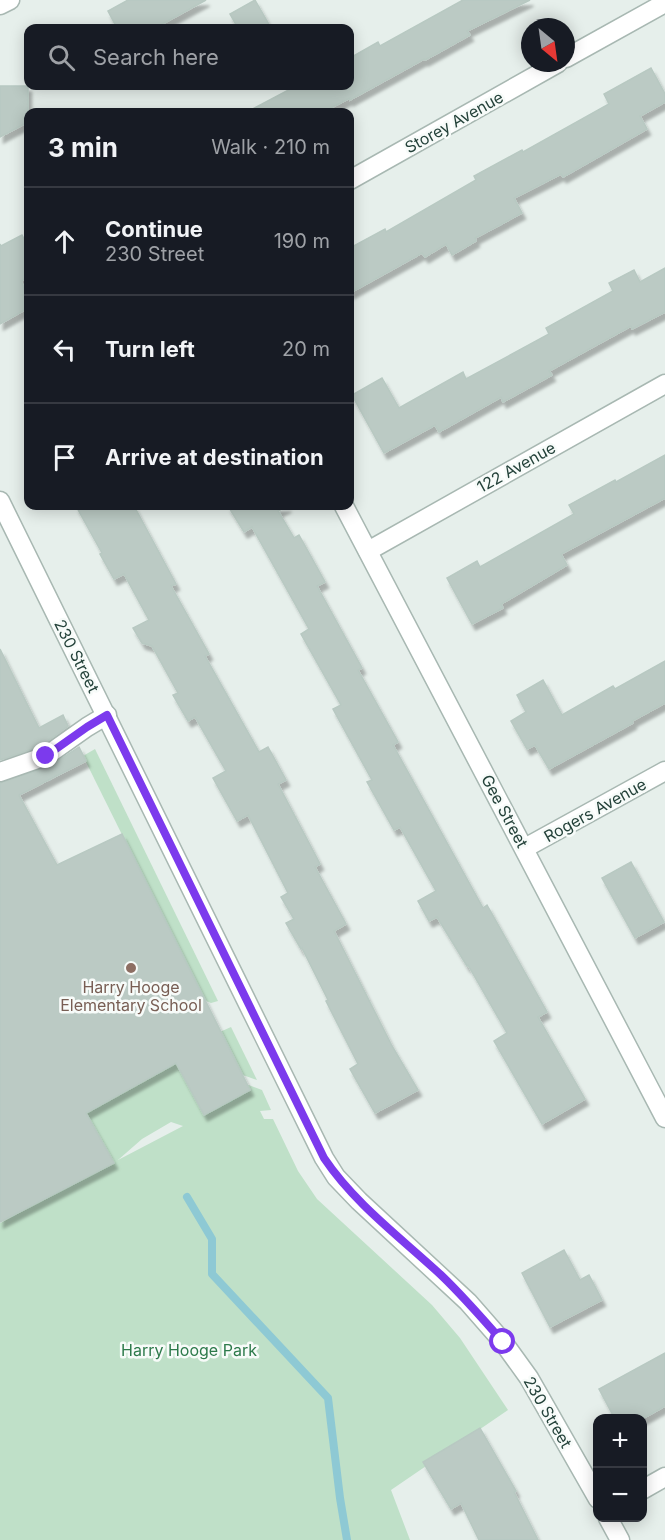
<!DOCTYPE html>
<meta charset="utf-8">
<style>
body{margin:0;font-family:Inter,sans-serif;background:#242831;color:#f1f3f6}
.controls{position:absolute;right:18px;bottom:18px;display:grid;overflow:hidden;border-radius:12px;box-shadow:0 3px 15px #0003}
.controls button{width:54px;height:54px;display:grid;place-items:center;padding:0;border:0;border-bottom:2px solid #363941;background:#171b24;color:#f1f3f6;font:30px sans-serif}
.compass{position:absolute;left:521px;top:18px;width:54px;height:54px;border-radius:50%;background:#171b24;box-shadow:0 3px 15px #0003;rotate:151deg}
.stop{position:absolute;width:18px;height:18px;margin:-14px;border:4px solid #7c3aed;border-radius:50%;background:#fff}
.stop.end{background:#7c3aed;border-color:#fff;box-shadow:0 2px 6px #0008}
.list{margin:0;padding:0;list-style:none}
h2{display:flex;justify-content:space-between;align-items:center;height:78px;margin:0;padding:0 24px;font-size:26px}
h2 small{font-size:20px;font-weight:400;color:#9ea1a6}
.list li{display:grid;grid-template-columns:39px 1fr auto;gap:18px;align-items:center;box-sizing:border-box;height:108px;padding:0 24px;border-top:2px solid #363941}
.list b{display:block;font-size:22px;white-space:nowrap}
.list p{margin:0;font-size:20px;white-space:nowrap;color:#9ea1a6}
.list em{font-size:20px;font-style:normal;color:#9ea1a6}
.icon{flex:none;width:33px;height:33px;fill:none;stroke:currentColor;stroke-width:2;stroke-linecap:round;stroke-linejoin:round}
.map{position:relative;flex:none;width:665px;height:1540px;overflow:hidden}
.search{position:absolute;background:#171b24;box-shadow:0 3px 15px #0003;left:24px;top:24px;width:330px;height:66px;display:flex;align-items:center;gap:15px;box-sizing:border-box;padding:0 21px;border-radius:12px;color:#9ea1a6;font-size:22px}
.panel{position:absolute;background:#171b24;box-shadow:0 3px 15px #0003;left:24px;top:108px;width:330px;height:402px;border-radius:12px}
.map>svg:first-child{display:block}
</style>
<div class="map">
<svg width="665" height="1540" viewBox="0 0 665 1540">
<defs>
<filter id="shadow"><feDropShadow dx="3.5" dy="6" stdDeviation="1.5" flood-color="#0004"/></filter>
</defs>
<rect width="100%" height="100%" fill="#e6efeb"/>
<g fill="#bfe0c8" fill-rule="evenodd">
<path d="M95 749 218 1001 211 1003 204 1000 83 756Z"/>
<path d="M231 1027 257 1080 218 1066 213 1035Z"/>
<path d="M165 1054 262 1090 271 1110 260 1111 264 1119H273L298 1171 317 1199 432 1305 460 1338 508 1410 391 1490 410 1540H0V1223L42 1200 39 1192 89 1142 99 1137 86 1113 146 1080ZM171 1122 183 1126 118 1160 142 1139Z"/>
</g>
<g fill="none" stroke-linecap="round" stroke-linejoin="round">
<path stroke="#8ec9d4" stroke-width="8" d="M187 1197 212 1239V1274L328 1398 340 1498 347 1540"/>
</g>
<g fill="#bbcac4" stroke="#b8c9c2" stroke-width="1.5" filter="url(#shadow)">
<path d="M128 0H206L155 28H117L108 11Z"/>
<path d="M255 0 271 28H238L230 14Z"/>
<path d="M463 0H530L467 31 470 35 425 60 424 59 350 100V98L323 112H247L296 86H350V58L378 42 380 46Z"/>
<path d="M651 68 665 94V102L640 116 647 129 563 177 561 174 514 198 522 213 475 238 476 241 452 255 446 244 425 257 422 253 350 293V248L385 229 386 232 476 180 474 176 522 150 523 152 609 104 604 94Z"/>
<path d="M0 86H28V122L0 137Z"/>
<path d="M22 235 28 246V277L21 281 28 296V308L0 324V244L1 246Z"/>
<path d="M665 268V312L632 329 631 326 549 371 552 375 503 402 501 397 439 432 435 425 384 453 352 395 382 378 399 408 463 372 466 379 549 334 546 328 613 291 609 283 634 270 640 282Z"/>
<path d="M665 455V498L561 554 567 565 501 604 503 608 472 624 447 578 477 561 480 567 574 514 569 505 615 480 616 482Z"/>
<path d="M76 506H134L176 584 171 586 209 654 205 656 259 752 268 747 286 780 278 784 320 864 315 867 346 924 334 931 392 1046 418 1090 375 1113 350 1069 358 1064 326 1001 328 1000 302 948 301 949 286 923 294 919 281 897 288 893 248 815 237 821 213 778 226 771 195 717 188 721 173 695 178 693 152 646 142 643 133 628 149 620 124 574 114 579 100 554 102 553Z"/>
<path d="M228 506H288L278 511 294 538 299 535 325 582 317 586 362 668 358 670 398 742 393 745 483 908 487 905 547 1012 538 1017 585 1099 542 1124 494 1041 507 1033 468 965 467 966 437 917 429 921 418 901 436 891 400 827 394 830 367 782 372 780 333 709 341 705 301 634 309 629 252 527 244 532Z"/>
<path d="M0 649 39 728 63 715 68 726 41 746 0 760Z"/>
<path d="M665 661V703L632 721 633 723 549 769 535 745 527 749 511 721 526 712 517 695 543 680 562 715 613 686 615 689Z"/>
<path d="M79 747 86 761 19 795 57 865 122 834 250 1090 204 1115 176 1063 86 1113 114 1163 0 1222V783L50 766Z"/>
<path d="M631 862 664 922 635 938 602 878Z"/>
<path d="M564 1250 580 1280 589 1275 602 1300 550 1327 522 1273Z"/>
<path d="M665 1353V1406L642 1419H615L599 1389Z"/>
<path d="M480 1428 516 1491 514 1492 538 1540H479L461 1503 451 1509 423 1462Z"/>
</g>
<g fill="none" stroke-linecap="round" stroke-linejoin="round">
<g stroke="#a8b8b2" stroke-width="21">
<g id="minor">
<path d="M0 5 10 0"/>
<path d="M566 58 665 3"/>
<path d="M350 180 558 63"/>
<path d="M0 501 324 1158 336 1177 359 1201 468 1302 503 1342 529 1378 598 1499"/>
<path d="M344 506 665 1118"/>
<path d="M368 551 665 384"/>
<path d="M0 772 46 756 87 727 107 715"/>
<path d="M525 848 665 771"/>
<path d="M642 1490 665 1477"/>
<path d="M608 1518 620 1540"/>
</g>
</g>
<use href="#minor" stroke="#fff" stroke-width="18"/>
</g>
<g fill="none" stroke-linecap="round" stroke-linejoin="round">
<path stroke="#7c3aed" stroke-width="8" d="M46 756 87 727 107 715 324 1158C355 1204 400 1237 441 1275 463 1296 483 1319 503 1342"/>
</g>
<circle fill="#8d6e63" stroke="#f7fbf9" stroke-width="2" cx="131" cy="968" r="6"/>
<g text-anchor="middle" stroke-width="5" stroke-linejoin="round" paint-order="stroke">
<g font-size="16" fill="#24423a" stroke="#f7fbf9">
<text transform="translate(454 122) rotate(-29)" y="6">Storey Avenue</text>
<text transform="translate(516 467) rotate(-29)" y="6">122 Avenue</text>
<text transform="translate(77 656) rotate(63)" y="6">230 Street</text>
<text transform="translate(595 810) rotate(-29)" y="6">Rogers Avenue</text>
<text transform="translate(505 811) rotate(62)" y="6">Gee Street</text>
<text transform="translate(548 1412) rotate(60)" y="6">230 Street</text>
</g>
<g font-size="16" fill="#785e54" stroke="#f7fbf9">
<text x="131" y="993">Harry Hooge<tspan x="131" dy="18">Elementary School</tspan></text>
</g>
<g font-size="16" fill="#2d7a4b" stroke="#f7fbf9">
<text x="189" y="1356">Harry Hooge Park</text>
</g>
</g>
</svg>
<div class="controls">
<button>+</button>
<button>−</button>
</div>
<svg class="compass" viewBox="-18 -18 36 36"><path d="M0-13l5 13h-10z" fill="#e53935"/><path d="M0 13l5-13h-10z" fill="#9ea1a6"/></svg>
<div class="stop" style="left:503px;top:1342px"></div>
<div class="stop end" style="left:46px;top:756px"></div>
<div class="search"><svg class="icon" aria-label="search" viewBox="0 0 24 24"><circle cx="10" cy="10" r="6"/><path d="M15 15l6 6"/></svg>Search here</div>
<section class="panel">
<h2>3 min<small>Walk · 210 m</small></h2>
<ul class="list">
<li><svg class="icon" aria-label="ahead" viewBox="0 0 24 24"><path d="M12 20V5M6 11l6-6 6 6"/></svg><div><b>Continue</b><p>230 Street</p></div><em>190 m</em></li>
<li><svg class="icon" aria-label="left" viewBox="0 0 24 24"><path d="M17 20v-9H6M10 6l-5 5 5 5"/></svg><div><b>Turn left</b></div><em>20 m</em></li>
<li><svg class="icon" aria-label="arrive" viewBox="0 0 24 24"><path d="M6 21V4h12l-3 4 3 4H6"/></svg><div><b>Arrive at destination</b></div></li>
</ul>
</section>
</div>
